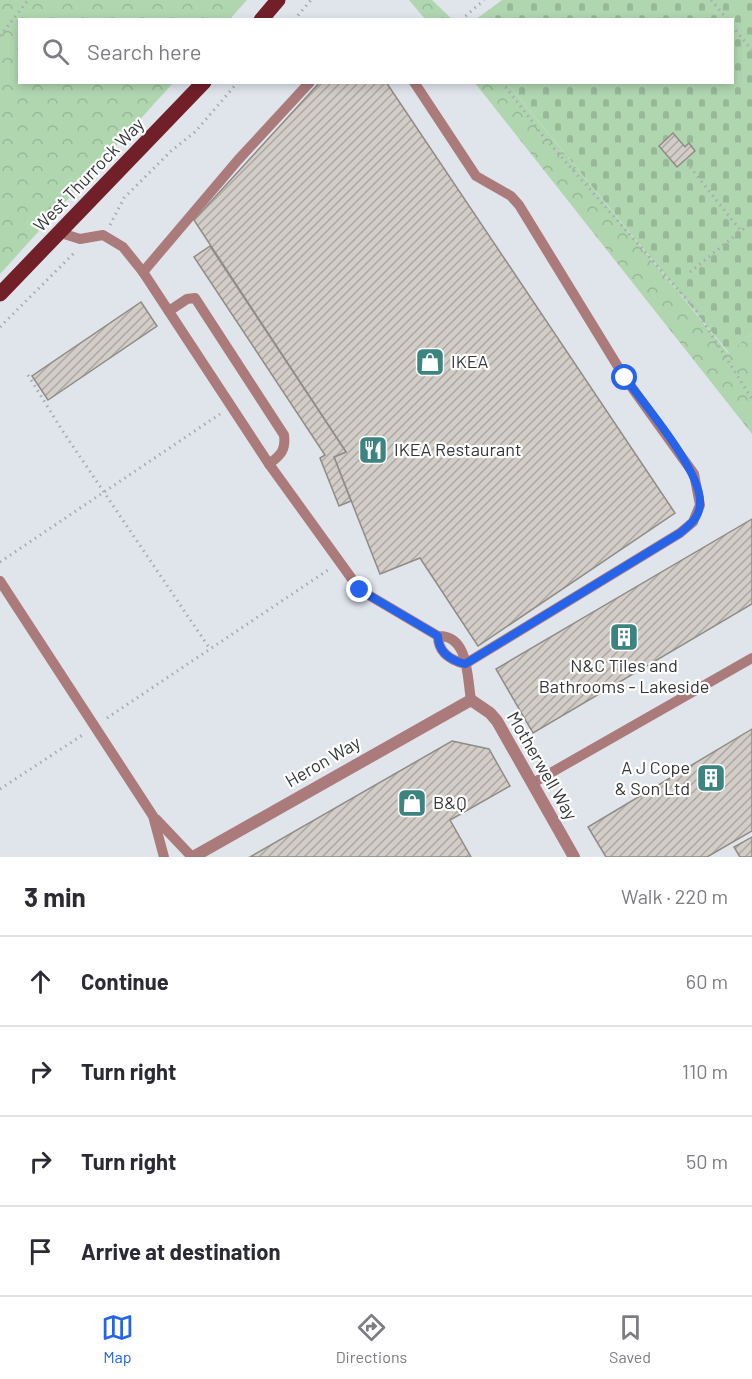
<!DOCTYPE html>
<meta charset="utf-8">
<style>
body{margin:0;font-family:Barlow,sans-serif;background:#f2f2f3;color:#2b2b33}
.stop{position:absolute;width:18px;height:18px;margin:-14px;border:4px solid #2563eb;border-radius:50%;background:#fff}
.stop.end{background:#2563eb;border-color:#fff;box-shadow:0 2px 6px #0008}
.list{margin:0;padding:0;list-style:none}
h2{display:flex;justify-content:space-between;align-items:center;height:78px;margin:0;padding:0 24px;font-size:26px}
h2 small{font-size:20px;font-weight:400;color:#7c7c81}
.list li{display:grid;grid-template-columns:39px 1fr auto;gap:18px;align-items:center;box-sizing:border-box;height:90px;padding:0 24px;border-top:2px solid #e1e1e2}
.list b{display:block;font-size:22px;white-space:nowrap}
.list em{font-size:20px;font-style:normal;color:#7c7c81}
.icon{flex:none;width:33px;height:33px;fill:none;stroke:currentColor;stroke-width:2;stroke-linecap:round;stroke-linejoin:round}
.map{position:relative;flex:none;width:752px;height:857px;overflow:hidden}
.search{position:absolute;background:#fff;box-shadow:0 3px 9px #0003;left:18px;right:18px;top:18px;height:66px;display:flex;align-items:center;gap:15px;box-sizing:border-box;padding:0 21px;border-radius:0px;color:#7c7c81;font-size:22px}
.sheet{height:438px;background:#fff}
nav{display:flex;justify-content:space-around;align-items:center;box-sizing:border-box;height:84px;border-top:2px solid #e1e1e2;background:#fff;font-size:16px;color:#7c7c81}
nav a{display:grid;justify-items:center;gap:3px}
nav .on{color:#2563eb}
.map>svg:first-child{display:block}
</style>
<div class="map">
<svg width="752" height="857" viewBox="0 0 752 857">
<defs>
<pattern id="forest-crowns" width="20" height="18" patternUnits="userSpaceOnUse" patternTransform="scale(1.5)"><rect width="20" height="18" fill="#b0d6b0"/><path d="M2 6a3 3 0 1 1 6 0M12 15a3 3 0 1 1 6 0" fill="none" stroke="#98b898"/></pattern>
<pattern id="cemetery-stones" width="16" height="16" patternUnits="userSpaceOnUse" patternTransform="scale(1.5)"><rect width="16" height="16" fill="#b0d6b0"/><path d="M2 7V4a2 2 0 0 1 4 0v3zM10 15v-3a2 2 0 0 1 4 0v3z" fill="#98b898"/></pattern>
<pattern id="building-hatch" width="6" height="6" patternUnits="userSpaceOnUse" patternTransform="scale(1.5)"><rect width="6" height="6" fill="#d3cdc7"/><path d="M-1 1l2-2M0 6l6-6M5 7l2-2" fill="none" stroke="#aca7a3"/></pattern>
</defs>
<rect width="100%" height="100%" fill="#e0e5ec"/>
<g fill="url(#forest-crowns)">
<path d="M0 0H247L230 19 20 20V82L173 83 0 274Z"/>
<path d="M409 0H432L452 19H425Z"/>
<path d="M475 83H507L728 353 752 333V434Z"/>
</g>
<path fill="url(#cemetery-stones)" d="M502 0H752V333L729 353 507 83 732 82V20H475Z"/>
<g fill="url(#building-hatch)" stroke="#908b85" stroke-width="1.5">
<path d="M320 82H386L675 513 478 646 420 558 380 574 334 457 346 452 194 220Z"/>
<path d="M673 133 685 147 689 143 695 151 677 167 659 146Z"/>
<path d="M210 246 346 452 334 457 351 501 339 506 320 458 325 455 194 257Z"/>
<path d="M141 302 157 326 48 400 32 376Z"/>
<path d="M752 519V604L533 733 496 669Z"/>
<path d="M752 729V831L707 857H606L588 827Z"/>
<path d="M452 741 489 749 510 786 450 820 471 857H250Z"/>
<path d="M752 837V857H740L734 847Z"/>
</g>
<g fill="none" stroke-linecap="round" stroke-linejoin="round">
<g stroke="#a7abb0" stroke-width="3" stroke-dasharray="1.5 4.5" stroke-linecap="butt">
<path d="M711 0 728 20"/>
<path d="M294 20 311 0"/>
<path d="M461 20 484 0"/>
<path d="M732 26 752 50"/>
<path d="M0 36 28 0"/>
<path d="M502 82 543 136 696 310 752 399"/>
<path d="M690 167 741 231 752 222"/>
<path d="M110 225 124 198 171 151 195 132 238 82"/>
<path d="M690 272 741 231"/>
<path d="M0 327 75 252"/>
<path d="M28 375 62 430 210 649"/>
<path d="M0 562 220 414"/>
<path d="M107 718 328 570"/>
<path d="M0 789 84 734"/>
</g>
<g stroke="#ab7b7c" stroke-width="10">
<path d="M414 82 476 176 511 196 519 205 625 378 694 474 700 505 693 522 680 533 465 664C450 660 438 652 438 636"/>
<path d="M61 233 80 239 103 235 123 247 143 272 269 464 360 590 438 636C469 635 467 677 471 700"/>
<path d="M143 272 238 160 310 82"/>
<path d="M169 311 187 299 195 298 284 435C286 450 281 455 269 464"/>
<path d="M0 581 153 816 164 857"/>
<path d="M533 783 752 658"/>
<path d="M156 819 192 857"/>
</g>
<path stroke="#ab7b7c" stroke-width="12" d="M193 857 471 700 490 713 497 721 574 857"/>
<g stroke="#71202a" stroke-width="15">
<path d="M261 20 278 0"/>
<path d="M0 294 204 82"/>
</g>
</g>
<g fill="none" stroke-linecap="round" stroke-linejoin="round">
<path stroke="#2563eb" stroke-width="8" d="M360 590 438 636C438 652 450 660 465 664L680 533C690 525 700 517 700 503 702 472 645 405 625 378"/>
</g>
<defs>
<g id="shop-square" transform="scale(1.5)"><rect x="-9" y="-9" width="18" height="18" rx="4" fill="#3c8480" stroke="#fff"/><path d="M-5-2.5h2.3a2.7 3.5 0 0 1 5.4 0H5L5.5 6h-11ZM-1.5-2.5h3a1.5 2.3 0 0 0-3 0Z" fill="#fff"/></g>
<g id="restaurant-square" transform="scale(1.5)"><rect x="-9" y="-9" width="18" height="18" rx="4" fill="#3c8480" stroke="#fff"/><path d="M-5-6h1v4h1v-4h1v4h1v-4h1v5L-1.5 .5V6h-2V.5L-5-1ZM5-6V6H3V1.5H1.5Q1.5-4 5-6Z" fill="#fff"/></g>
<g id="building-square" transform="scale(1.5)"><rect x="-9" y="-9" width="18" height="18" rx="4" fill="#3c8480" stroke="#fff"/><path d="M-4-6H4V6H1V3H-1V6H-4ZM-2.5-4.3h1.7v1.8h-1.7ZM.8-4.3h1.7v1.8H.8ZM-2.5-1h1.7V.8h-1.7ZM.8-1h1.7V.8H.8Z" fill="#fff"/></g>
</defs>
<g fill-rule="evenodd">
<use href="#shop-square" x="430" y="362"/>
<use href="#restaurant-square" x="373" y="450"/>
<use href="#building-square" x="624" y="637"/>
<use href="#building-square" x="711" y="778"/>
<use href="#shop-square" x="412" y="803"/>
</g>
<g text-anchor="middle" stroke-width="4.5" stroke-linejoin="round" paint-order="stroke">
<g font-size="18" fill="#343638" stroke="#fff">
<text transform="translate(89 175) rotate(-46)" y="6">West Thurrock Way</text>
<text transform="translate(323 762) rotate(-30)" y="6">Heron Way</text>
<text transform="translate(542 766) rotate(60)" y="6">Motherwell Way</text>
</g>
<g font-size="18" fill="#343638" stroke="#fff" text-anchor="start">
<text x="451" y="368">IKEA</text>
<text x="394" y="456">IKEA Restaurant</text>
<text x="624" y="672" text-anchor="middle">N&amp;C Tiles and<tspan x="624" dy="21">Bathrooms - Lakeside</tspan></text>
<text x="690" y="774" text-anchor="end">A J Cope<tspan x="690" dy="21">&amp; Son Ltd</tspan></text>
<text x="433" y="809">B&amp;Q</text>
</g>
</g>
</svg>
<div class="stop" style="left:625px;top:378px"></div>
<div class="stop end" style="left:360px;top:590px"></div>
<div class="search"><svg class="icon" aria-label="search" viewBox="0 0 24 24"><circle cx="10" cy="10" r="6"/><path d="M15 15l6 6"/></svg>Search here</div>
</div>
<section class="sheet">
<h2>3 min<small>Walk · 220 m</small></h2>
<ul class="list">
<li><svg class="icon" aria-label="ahead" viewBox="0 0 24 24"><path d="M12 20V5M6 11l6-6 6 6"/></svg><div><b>Continue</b></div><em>60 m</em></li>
<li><svg class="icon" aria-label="right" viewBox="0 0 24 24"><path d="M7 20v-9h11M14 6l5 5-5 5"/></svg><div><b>Turn right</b></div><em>110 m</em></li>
<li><svg class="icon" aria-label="right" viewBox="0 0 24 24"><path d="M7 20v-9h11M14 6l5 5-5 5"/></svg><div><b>Turn right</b></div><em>50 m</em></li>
<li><svg class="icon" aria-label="arrive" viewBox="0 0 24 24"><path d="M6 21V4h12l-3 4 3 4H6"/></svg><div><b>Arrive at destination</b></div></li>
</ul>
</section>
<nav>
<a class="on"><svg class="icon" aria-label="map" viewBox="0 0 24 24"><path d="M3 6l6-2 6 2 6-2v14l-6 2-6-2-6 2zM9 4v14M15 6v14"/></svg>Map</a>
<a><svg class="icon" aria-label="directions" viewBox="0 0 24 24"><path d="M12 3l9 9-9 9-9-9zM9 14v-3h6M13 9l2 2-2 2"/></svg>Directions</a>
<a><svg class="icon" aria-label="saved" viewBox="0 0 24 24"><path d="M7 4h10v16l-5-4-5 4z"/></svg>Saved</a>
</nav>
